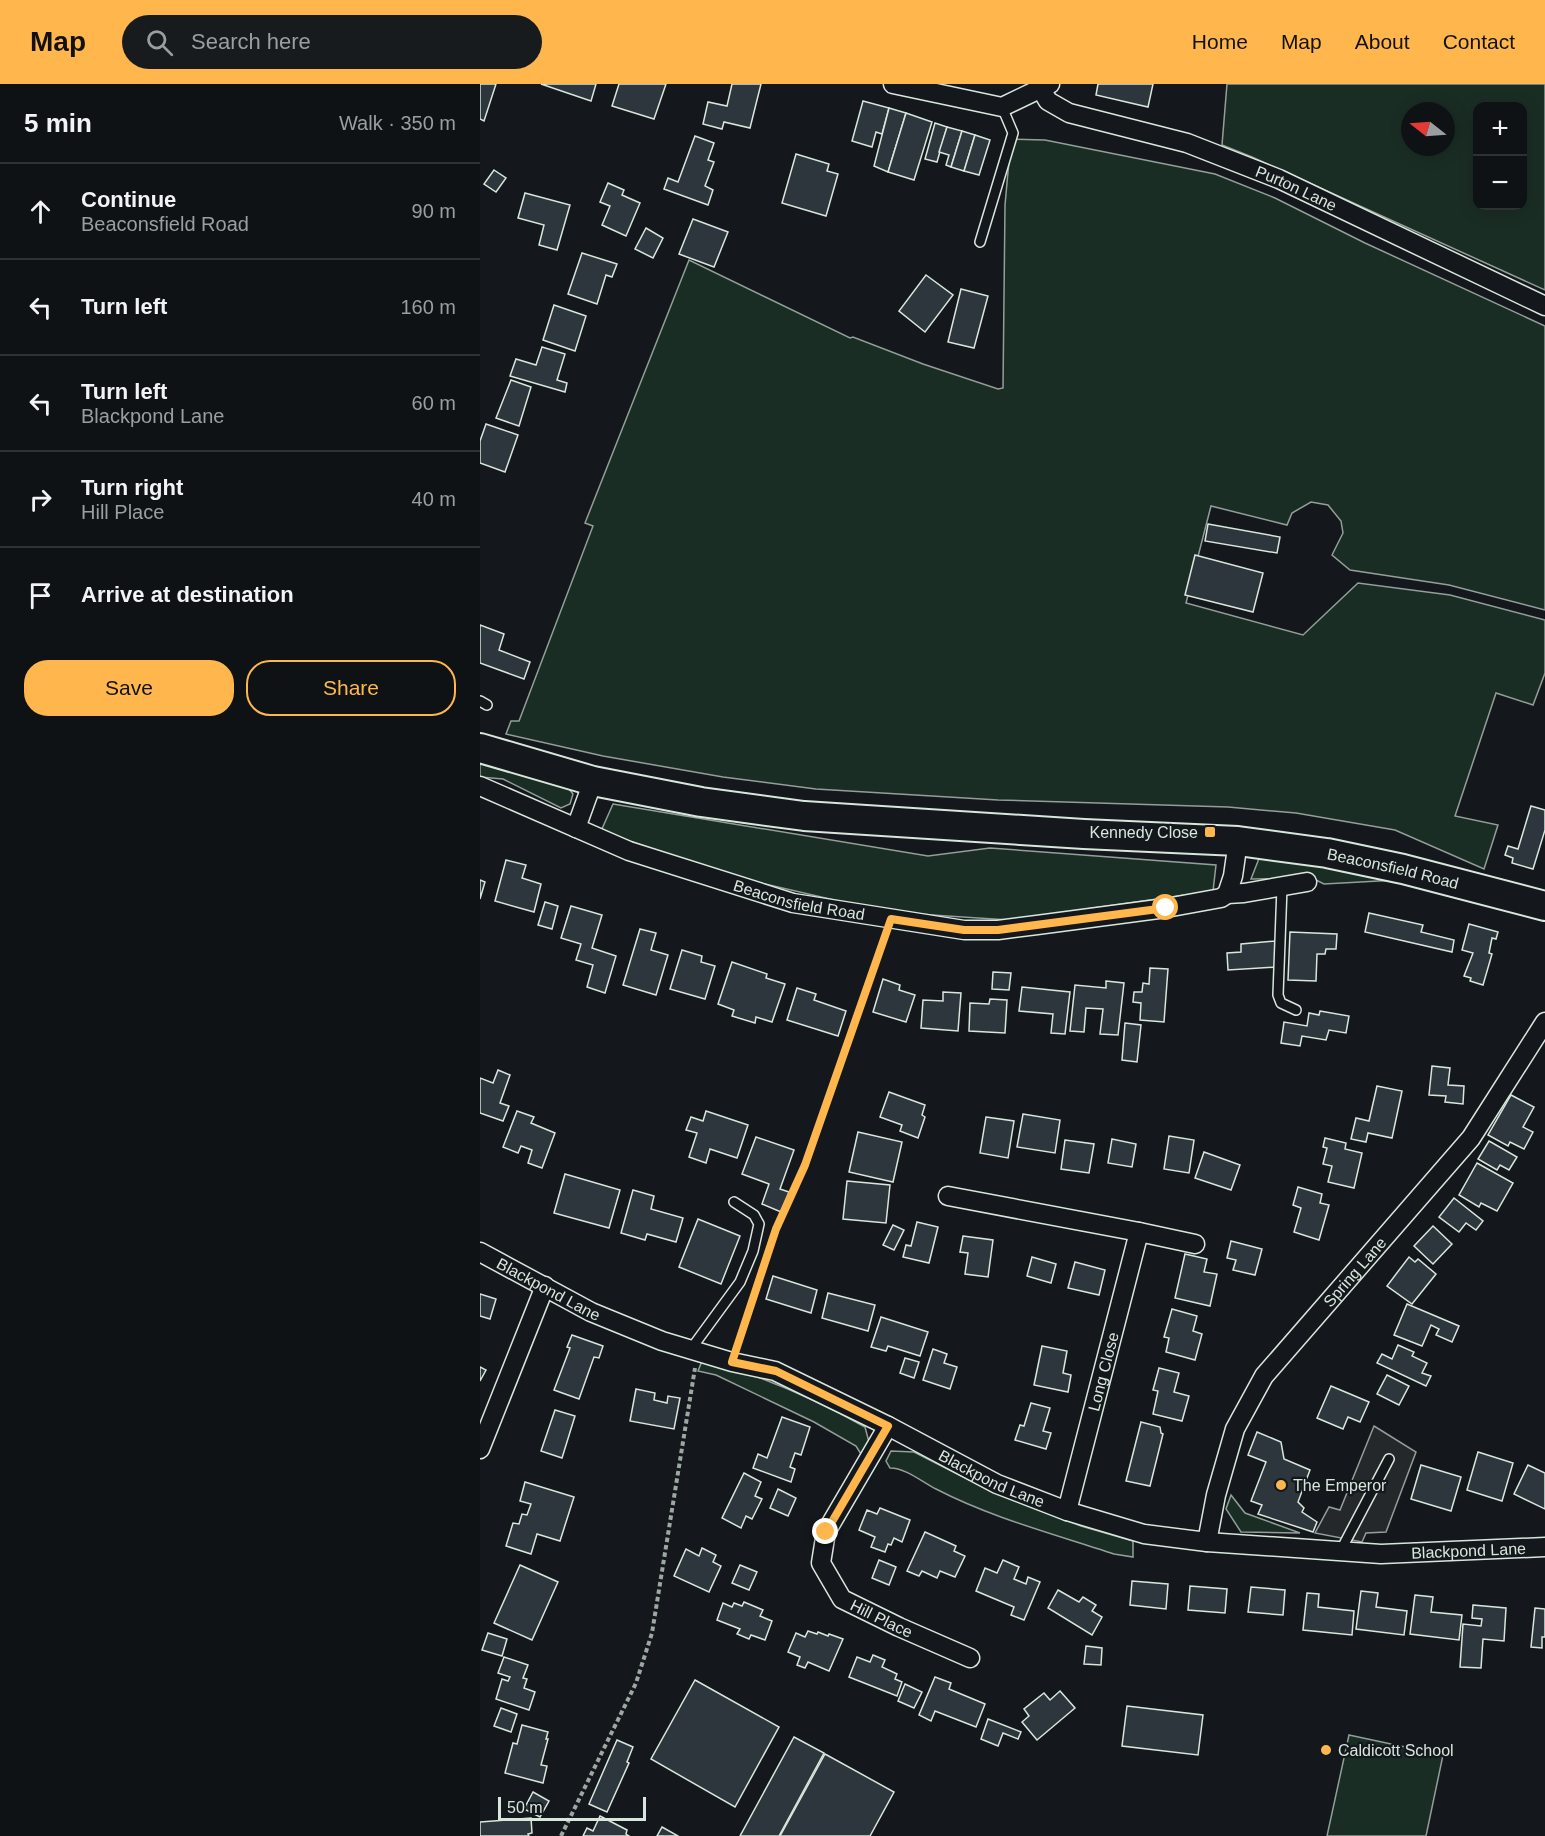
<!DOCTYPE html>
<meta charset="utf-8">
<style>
body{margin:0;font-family:Arial,sans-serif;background:#181b1e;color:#f1f3f6}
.controls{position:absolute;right:18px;top:18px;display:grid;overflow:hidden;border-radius:12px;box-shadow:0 3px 15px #0003}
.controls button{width:54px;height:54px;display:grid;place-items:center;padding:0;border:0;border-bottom:2px solid #2f3234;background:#0f1215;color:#f1f3f6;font:30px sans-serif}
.compass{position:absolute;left:921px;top:18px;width:54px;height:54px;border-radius:50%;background:#0f1215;box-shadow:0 3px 15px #0003;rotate:287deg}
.scale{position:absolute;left:18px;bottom:15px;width:148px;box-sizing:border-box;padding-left:6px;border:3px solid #d8e6dc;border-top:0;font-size:16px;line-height:21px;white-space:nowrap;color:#d8e6dc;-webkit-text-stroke:4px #14181c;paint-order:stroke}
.stop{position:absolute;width:18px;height:18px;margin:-14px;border:4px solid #ffb74d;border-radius:50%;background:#fff}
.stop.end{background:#ffb74d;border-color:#fff;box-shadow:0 2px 6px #0008}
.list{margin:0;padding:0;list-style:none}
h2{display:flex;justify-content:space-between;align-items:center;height:78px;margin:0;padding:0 24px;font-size:26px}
h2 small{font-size:20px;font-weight:400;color:#9b9ea0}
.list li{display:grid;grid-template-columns:39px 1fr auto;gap:18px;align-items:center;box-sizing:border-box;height:96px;padding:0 24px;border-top:2px solid #2f3234}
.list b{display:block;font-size:22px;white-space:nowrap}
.list p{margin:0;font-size:20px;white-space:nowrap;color:#9b9ea0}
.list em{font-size:20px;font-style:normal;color:#9b9ea0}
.actions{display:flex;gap:12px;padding:18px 24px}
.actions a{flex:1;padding:14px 0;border:2px solid #ffb74d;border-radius:24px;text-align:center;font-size:21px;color:#ffb74d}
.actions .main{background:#ffb74d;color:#111}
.icon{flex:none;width:33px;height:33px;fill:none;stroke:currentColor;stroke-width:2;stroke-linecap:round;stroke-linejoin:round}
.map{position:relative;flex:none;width:1065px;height:1752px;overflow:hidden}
header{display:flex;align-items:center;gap:36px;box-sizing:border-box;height:84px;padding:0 30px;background:#ffb74d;color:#111}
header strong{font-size:28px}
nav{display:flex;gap:33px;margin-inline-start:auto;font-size:21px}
.search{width:420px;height:54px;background:#181b1e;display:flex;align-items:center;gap:15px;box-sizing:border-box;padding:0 21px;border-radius:33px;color:#9b9ea0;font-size:22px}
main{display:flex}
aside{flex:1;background:#0f1215}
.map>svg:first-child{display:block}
</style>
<header>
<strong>Map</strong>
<div class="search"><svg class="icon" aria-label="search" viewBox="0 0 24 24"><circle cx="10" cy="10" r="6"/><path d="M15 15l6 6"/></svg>Search here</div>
<nav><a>Home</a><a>Map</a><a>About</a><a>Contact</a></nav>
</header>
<main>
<aside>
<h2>5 min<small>Walk · 350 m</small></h2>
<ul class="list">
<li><svg class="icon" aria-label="ahead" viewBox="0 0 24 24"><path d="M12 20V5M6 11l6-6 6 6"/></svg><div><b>Continue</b><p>Beaconsfield Road</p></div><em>90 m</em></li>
<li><svg class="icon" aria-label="left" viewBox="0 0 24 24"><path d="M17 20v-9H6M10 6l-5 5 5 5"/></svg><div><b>Turn left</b></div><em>160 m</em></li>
<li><svg class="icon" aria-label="left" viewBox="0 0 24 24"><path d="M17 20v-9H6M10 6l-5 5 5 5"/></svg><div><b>Turn left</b><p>Blackpond Lane</p></div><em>60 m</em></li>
<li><svg class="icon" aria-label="right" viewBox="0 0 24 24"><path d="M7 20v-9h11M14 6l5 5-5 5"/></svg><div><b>Turn right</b><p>Hill Place</p></div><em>40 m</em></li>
<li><svg class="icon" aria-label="arrive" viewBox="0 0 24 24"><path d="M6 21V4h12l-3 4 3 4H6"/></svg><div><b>Arrive at destination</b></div></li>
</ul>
<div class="actions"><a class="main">Save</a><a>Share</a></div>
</aside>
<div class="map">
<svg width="1065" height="1752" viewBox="0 0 1065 1752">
<rect width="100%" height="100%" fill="#14181c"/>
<g fill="#1a2d24" stroke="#939e99" stroke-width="1.5" fill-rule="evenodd">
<path d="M747 0H1065V206L772 73 742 61ZM998 22H1042V122H998ZM930 27H966V63H930Z"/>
<path d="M531 55 565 56 735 90 795 114 885 159 1065 242V526L969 501 870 486 852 471 863 449 861 437 848 421 831 418 812 429 807 441 731 422 706 519 823 551 878 499 970 511 1065 536V589L1053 621 1016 609 975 732 1018 741 1004 785 915 746 816 729 748 723 518 716 336 705 243 693 123 672 26 650 31 637H39L113 442 105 439 209 176 370 254 373 253 443 280 518 305 523 304 525 121Z"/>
<path d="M0 674 85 700 93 710 90 720 81 724 23 695 0 693Z"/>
<path d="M133 720 448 772 510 764 736 781 733 807 529 836 406 828 251 792 121 747Z"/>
<path d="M780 772 837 778 917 796 844 800 832 794 771 795Z"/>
<path d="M222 1277C241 1279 257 1286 275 1292 313 1306 350 1323 385 1343L389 1358 381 1370 376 1362 334 1338 236 1291 218 1287Z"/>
<path d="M411 1367 434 1368 507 1405 601 1442 653 1457V1473L634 1470C574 1450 512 1434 456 1405 442 1398 426 1384 410 1384L406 1377Z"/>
<path d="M751 1411 765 1429 820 1449 761 1448 746 1425Z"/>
<path d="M869 1651 963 1671 946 1752H847Z"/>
</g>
<path fill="#24282b" stroke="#939e99" stroke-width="1.5" d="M894 1342 936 1368 906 1448 886 1449 882 1458 835 1449 849 1423 860 1426Z"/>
<g fill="#2c363c" stroke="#d8e6dc" stroke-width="1.5">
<path d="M0 0H16L4 37 0 35Z"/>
<path d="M61 0H116L111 17Z"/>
<path d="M139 0H186L174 35 132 22Z"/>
<path d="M252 0H281L270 44 244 38 242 45 223 40 228 18 247 22Z"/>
<path d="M618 0H673L668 23 616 11Z"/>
<path d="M383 17 409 24 402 50 396 48 392 63 372 57Z"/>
<path d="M409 24 426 29 408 88 394 82Z"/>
<path d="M426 29 452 38 434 96 408 88Z"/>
<path d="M455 39 467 43 457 78 445 75Z"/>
<path d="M467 43 482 47 471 83 466 81 469 71 459 68Z"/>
<path d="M482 47 495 51 484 87 471 83Z"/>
<path d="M495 51 510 56 499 91 484 87Z"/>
<path d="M215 52 234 59 228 76 234 78 225 102 233 106 228 121 184 105 188 94 198 98Z"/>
<path d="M316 70 349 80 347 87 358 90 346 132 302 119Z"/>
<path d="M14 86 26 94 16 108 4 100Z"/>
<path d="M128 99 144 106 142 111 160 119 146 152 122 141 130 122 120 118Z"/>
<path d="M45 109 90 121 77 166 59 161 64 141 38 134Z"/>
<path d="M213 135 248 148 234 183 199 170Z"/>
<path d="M166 144 183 154 173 174 155 165Z"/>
<path d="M102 169 137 180 132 193 126 191 117 220 88 210Z"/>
<path d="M446 191 473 211 445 248 419 227Z"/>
<path d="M481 205 508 212 494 264 468 258Z"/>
<path d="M74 221 106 232 95 267 63 256Z"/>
<path d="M62 263 85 270 77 296 87 299 85 308 30 292 36 275 56 281Z"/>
<path d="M31 296 51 303 39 342 16 334Z"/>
<path d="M6 340 38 351 25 388 0 379V357Z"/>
<path d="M728 440 800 453 797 469 725 457Z"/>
<path d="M715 471 783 489 773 528 705 511Z"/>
<path d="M0 541 24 550 19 566 50 578 44 595 0 579Z"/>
<path d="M1051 722 1065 726V746L1053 785 1032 779 1033 774 1025 771 1028 762 1038 765Z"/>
<path d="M26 776 46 781 42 794 61 800 54 828 15 817Z"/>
<path d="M0 796 5 798 0 815Z"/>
<path d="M65 818 78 822 72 845 58 841Z"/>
<path d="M91 822 122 831 112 864 136 872 125 909 107 903 113 881 96 876 101 860 81 854Z"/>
<path d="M889 829 943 841 941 848 974 856 972 868 885 848Z"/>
<path d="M989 840 1018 848 1016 855 1012 854 1009 869 1012 870 1003 901 990 897 991 894 984 892 993 869 982 866Z"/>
<path d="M160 845 176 849 171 866 188 871 176 911 143 901Z"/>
<path d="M810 848 857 850 856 865H846L845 870H837L836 897 808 896Z"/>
<path d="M796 857 797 883 748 886 747 869 761 868V860Z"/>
<path d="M202 866 222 872 221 878 235 882 225 915 190 905Z"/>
<path d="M252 878 287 890 286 894 305 900 292 938 276 933 275 939 252 932 254 926 238 920Z"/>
<path d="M670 884 688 885 684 938 660 936 661 919 653 918 654 908H662L663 899 669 900Z"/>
<path d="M513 888 531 889 529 906 512 905Z"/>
<path d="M403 895 420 901 419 906 435 911 426 938 393 928Z"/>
<path d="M626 897 644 899 638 951 620 950 623 925 606 924 604 948 590 947 595 901 626 904Z"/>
<path d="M542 903 590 908 585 950 571 949 573 930 539 927Z"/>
<path d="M317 904 336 910 334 916 366 927 358 952 307 936Z"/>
<path d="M463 908 481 909 478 947 441 944 443 916 463 917Z"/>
<path d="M510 915 527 916 525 949 489 947 490 919 509 920Z"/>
<path d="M840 927 869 932 866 949 849 946 846 956 822 952 820 962 801 959 804 938 827 942 829 929 839 931Z"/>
<path d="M645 939 661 941 657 978 642 976Z"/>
<path d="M952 982 970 984 968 1001 984 1002 983 1020 965 1018 966 1012 949 1011Z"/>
<path d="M18 986 30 991 20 1019 29 1022 23 1037 0 1029V994L13 999Z"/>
<path d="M897 1002 922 1007 912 1054 888 1049 886 1058 871 1055 876 1034 889 1037Z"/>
<path d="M409 1008 445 1021 442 1031 445 1033 438 1054 420 1047 422 1041 400 1033Z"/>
<path d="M1031 1011 1054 1023 1043 1043 1053 1048 1044 1065 1030 1058 1028 1062 1008 1051Z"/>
<path d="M37 1027 54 1033 51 1039 75 1049 62 1084 48 1079 52 1066 41 1062 38 1069 23 1063Z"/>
<path d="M226 1027 268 1041 257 1074 230 1065 226 1079 209 1073 217 1049 206 1046 211 1033 223 1037Z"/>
<path d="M543 1030 580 1036 575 1069 537 1063Z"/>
<path d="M506 1033 534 1037 528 1074 500 1069Z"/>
<path d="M378 1048 422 1058 413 1098 369 1088Z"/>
<path d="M689 1052 714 1056 709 1089 684 1085Z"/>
<path d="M276 1053 314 1066 300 1105 309 1108 301 1128 282 1120 289 1100 262 1090Z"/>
<path d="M845 1054 866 1059 865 1065 882 1069 874 1104 848 1098 852 1082 843 1080 847 1064 843 1063Z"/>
<path d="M632 1055 656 1060 652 1083 628 1079Z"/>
<path d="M585 1056 614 1060 609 1089 581 1085Z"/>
<path d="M1009 1057 1037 1073 1029 1086 1020 1081 1017 1086 998 1075Z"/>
<path d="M724 1068 760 1081 751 1106 715 1094Z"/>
<path d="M997 1079 1033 1099 1017 1127 1001 1119 999 1123 979 1111Z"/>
<path d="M85 1090 140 1106 129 1144 74 1129Z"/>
<path d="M367 1097 410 1101 406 1139 363 1135Z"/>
<path d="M818 1103 842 1110 840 1119 849 1121 839 1156 814 1148 821 1124 813 1121Z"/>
<path d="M153 1106 174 1112 171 1125 203 1134 196 1158 167 1150 165 1156 141 1149Z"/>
<path d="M974 1114 1003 1137 996 1146 986 1139 979 1148 959 1133Z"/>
<path d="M218 1135 260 1152 241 1200 199 1183Z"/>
<path d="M437 1138 458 1143 449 1179 423 1173 426 1161 431 1162Z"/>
<path d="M413 1141 424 1146 414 1166 403 1161Z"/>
<path d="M953 1142 972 1160 953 1180 934 1162Z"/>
<path d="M483 1152 513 1156 508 1193 485 1190 488 1169 480 1168Z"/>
<path d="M751 1157 782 1165 775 1191 753 1186 756 1176 747 1174Z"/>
<path d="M705 1170 727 1175 724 1188 737 1190 730 1222 695 1214Z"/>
<path d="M552 1173 576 1180 571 1199 547 1192Z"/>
<path d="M929 1173 935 1178 938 1175 956 1190 932 1220 907 1202Z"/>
<path d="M595 1178 625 1186 619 1211 588 1204Z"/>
<path d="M293 1192 337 1206 331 1229 286 1215Z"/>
<path d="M348 1209 395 1221 388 1247 342 1234Z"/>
<path d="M0 1210 16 1215 10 1235 0 1232Z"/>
<path d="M927 1220 979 1242 972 1258 956 1251 959 1245 951 1241 942 1262 914 1251Z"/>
<path d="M692 1225 717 1232 713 1247 722 1250 715 1276 686 1268 689 1254 684 1253Z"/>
<path d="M401 1233 448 1248 440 1272 408 1262 406 1267 391 1263Z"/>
<path d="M92 1251 123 1262 119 1274 114 1273 99 1315 74 1306 90 1264 87 1263Z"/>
<path d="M918 1261 934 1268 932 1272 947 1279 942 1289 951 1292 946 1302 897 1279 902 1270 912 1275Z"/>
<path d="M562 1262 587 1267 583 1289 591 1291 588 1308 554 1301Z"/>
<path d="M453 1265 467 1270 464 1279 477 1283 470 1305 443 1296Z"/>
<path d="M425 1274 439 1278 434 1294 420 1289Z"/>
<path d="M0 1283 6 1286 0 1297Z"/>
<path d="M679 1284 699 1289 694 1308 709 1312 702 1337 673 1330 678 1307 673 1306Z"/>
<path d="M907 1291 929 1302 919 1321 897 1310Z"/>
<path d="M851 1302 889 1318 880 1338 868 1333 863 1345 837 1334Z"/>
<path d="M156 1305 175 1309 174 1316 187 1319 188 1312 200 1314 194 1345 150 1337Z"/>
<path d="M551 1319 570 1324 563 1347 571 1349 566 1365 535 1356 540 1341 544 1342Z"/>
<path d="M75 1326 95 1332 82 1374 61 1367Z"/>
<path d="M302 1333 330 1343 321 1371 315 1369 310 1383 315 1385 311 1398 273 1384 278 1370 287 1374Z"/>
<path d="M661 1338 680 1343 681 1349 683 1350 670 1402 646 1397Z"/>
<path d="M777 1348 801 1358 804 1375 830 1386 818 1418 824 1424 822 1428 837 1438 833 1448 778 1430 782 1421 771 1417 786 1378 768 1371Z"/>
<path d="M998 1368 1033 1379 1022 1417 987 1406Z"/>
<path d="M941 1381 981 1393 971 1427 931 1415Z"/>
<path d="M1048 1381 1065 1389V1425L1034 1410Z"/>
<path d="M264 1389 281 1398 275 1412 282 1415 272 1435 266 1432 261 1444 242 1434Z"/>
<path d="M45 1398 94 1413 80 1457 57 1450 51 1470 26 1462 33 1439 39 1440 42 1430 47 1431 51 1420 40 1417Z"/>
<path d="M298 1405 316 1414 308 1432 290 1424Z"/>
<path d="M400 1424 430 1436 422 1458 414 1454 411 1461 408 1460 405 1468 391 1463 395 1453 379 1446 387 1426 397 1430Z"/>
<path d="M445 1448 476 1462 474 1467 485 1472 475 1493 460 1487 457 1494 442 1487 439 1492 427 1487Z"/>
<path d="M222 1464 236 1471 233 1478 241 1482 229 1508 194 1492 206 1465 219 1472Z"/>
<path d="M399 1476 416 1483 409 1501 392 1494Z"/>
<path d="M523 1476 539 1483 534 1495 546 1500 548 1493 560 1498 544 1536 531 1531 534 1523 496 1507 505 1484 517 1489Z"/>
<path d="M40 1481 78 1498 52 1556 14 1539Z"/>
<path d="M260 1481 277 1488 269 1506 252 1499Z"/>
<path d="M652 1497 688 1500 686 1525 650 1521Z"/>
<path d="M710 1502 747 1505 745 1529 708 1526Z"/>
<path d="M771 1503 805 1506 803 1531 768 1528Z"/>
<path d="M578 1506 599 1518 603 1513 616 1521 612 1527 622 1533 612 1551 568 1524Z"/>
<path d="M881 1507 898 1509 896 1523 927 1527 924 1551 876 1545Z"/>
<path d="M827 1509 839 1510 838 1523 874 1527 872 1551 823 1546Z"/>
<path d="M935 1511 953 1513 951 1528 982 1531 979 1556 930 1550Z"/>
<path d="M264 1518 283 1526 280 1532 292 1537 285 1556 271 1551 269 1555 257 1550 260 1545 237 1536 243 1519 252 1523 254 1519 262 1522Z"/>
<path d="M993 1521 1026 1524 1024 1557 1003 1555 1001 1584 980 1583 983 1540 1001 1542 1002 1535 992 1534Z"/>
<path d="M1055 1524 1065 1525V1553H1062V1564L1051 1563Z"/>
<path d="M328 1547 337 1550 338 1548 348 1552 349 1550 363 1555 349 1587 328 1578 325 1584 317 1581 320 1573 308 1568 316 1549 325 1553Z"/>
<path d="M8 1549 27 1555 22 1572 2 1566Z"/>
<path d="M606 1562 622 1564 621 1581 604 1580Z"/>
<path d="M393 1571 405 1576 402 1583 417 1590 415 1595 422 1598 417 1612 369 1593 377 1573 390 1578Z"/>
<path d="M24 1573 48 1581 43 1594 47 1595 44 1604 55 1608 49 1626 16 1615 22 1595 28 1597 30 1593 18 1589Z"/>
<path d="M455 1593 471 1599 469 1605 505 1620 496 1643 455 1627 451 1637 439 1631Z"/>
<path d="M215 1596 299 1643 255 1723 171 1675Z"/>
<path d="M425 1600 442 1608 434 1624 418 1617Z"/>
<path d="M580 1607 595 1624 557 1656 542 1638 549 1632 544 1625 564 1609 570 1616Z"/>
<path d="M647 1622 723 1631 718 1671 642 1662Z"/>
<path d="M21 1624 37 1630 31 1648 14 1642Z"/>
<path d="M508 1635 541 1648 538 1655 523 1649 518 1662 501 1655Z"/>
<path d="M42 1641 68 1648 66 1655H68L61 1681 67 1682 63 1699 25 1689 33 1659 37 1660Z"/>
<path d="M314 1653 344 1669 299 1752H260Z"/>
<path d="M137 1656 153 1663 147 1678 149 1679 127 1728 109 1720Z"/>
<path d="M345 1670 414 1708 390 1752H300Z"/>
<path d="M53 1708 69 1717 60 1733 44 1725Z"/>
<path d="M120 1732 147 1746 146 1750 149 1752H103L107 1744 113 1747Z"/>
<path d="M51 1734 52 1749 48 1750 49 1752H0V1738Z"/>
<path d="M182 1743 198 1752H177Z"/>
</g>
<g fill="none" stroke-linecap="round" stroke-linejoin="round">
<g stroke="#d8e6dc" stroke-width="12">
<g id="lane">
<path d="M500 158 533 49 522 23"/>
<path d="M0 617 7 621"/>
<path d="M802 803 798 911 801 919 816 926"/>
<path d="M211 1265 260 1198 273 1167 279 1140 274 1131 254 1118"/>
<path d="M861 1466 909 1375"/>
</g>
</g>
<g stroke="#d8e6dc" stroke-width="21">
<g id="street">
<path d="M413 0 522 23 570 0"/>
<path id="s1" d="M561 5 568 17 589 29 707 59 799 95 1065 222"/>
<path id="s2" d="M0 702 149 767 313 819 484 846H518L557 841 686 824 741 814 747 810 753 792 758 757"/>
<path d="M96 744 113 697"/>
<path d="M747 810 764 809 827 798"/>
<path d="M468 1112 659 1148"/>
<path id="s3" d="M0 1168 111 1228 182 1257 252 1278 295 1287 408 1342 517 1400 587 1427 664 1450 727 1458 901 1470 1065 1463"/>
<path id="s4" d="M408 1342 346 1448 341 1479 362 1515 419 1543 490 1574"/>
<path d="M0 1365 65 1202"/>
<path id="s5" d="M587 1427 659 1148 715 1160"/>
<path id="s6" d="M727 1458 736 1411 755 1345 784 1292 991 1054 1065 938"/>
</g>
</g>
<g stroke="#d8e6dc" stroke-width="32">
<g id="primary">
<path id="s7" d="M0 664 113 697 221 718 324 732 604 750 758 757 847 769 923 785 1065 822"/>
</g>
</g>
<g stroke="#9da8a2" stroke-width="4" stroke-dasharray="4.5 3" stroke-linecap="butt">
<path d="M292 1158 325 1081 405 850"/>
<path d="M258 1260 282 1188"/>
<path d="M81 1752 156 1599 172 1549 215 1284"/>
</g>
<use href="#lane" stroke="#14181c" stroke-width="9"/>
<use href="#street" stroke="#14181c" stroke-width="18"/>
<use href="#primary" stroke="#14181c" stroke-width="28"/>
</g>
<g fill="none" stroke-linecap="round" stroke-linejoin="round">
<path stroke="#ffb74d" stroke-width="8" d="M346 1448 408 1342 296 1287 252 1278 296 1145 325 1081 411 835 484 846H518L686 824"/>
</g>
<g fill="#ffb74d" stroke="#14181c" stroke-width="2">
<rect x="724" y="742" width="12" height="12" rx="3"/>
<circle cx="801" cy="1401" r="6"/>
<circle cx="846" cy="1666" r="6"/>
</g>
<g text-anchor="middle" stroke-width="4.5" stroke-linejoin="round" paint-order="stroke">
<g font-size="16" fill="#d8e6dc" stroke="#14181c">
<text dy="6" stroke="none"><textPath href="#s1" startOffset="278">Purton Lane</textPath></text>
<text dy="6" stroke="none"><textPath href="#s7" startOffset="924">Beaconsfield Road</textPath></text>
<text dy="6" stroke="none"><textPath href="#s2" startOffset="340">Beaconsfield Road</textPath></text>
<text dy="6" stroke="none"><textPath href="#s6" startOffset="315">Spring Lane</textPath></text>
<text dy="6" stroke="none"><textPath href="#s3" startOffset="78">Blackpond Lane</textPath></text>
<text dy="6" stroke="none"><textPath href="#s5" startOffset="144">Long Close</textPath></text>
<text dy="6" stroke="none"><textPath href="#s3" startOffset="562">Blackpond Lane</textPath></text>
<text dy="6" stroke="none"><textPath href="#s3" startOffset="1050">Blackpond Lane</textPath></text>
<text dy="6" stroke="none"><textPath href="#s4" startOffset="240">Hill Place</textPath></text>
</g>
<g font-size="16" fill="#d8e6dc" stroke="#14181c" text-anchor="start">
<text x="718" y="754" text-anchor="end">Kennedy Close</text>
<text x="813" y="1407">The Emperor</text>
<text x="858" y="1672">Caldicott School</text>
</g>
</g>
</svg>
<div class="controls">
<button>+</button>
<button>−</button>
</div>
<svg class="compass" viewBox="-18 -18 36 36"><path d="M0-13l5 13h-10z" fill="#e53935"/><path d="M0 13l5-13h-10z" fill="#9b9ea0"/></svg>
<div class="scale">50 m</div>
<div class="stop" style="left:686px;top:824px"></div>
<div class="stop end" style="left:346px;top:1448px"></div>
</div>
</main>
